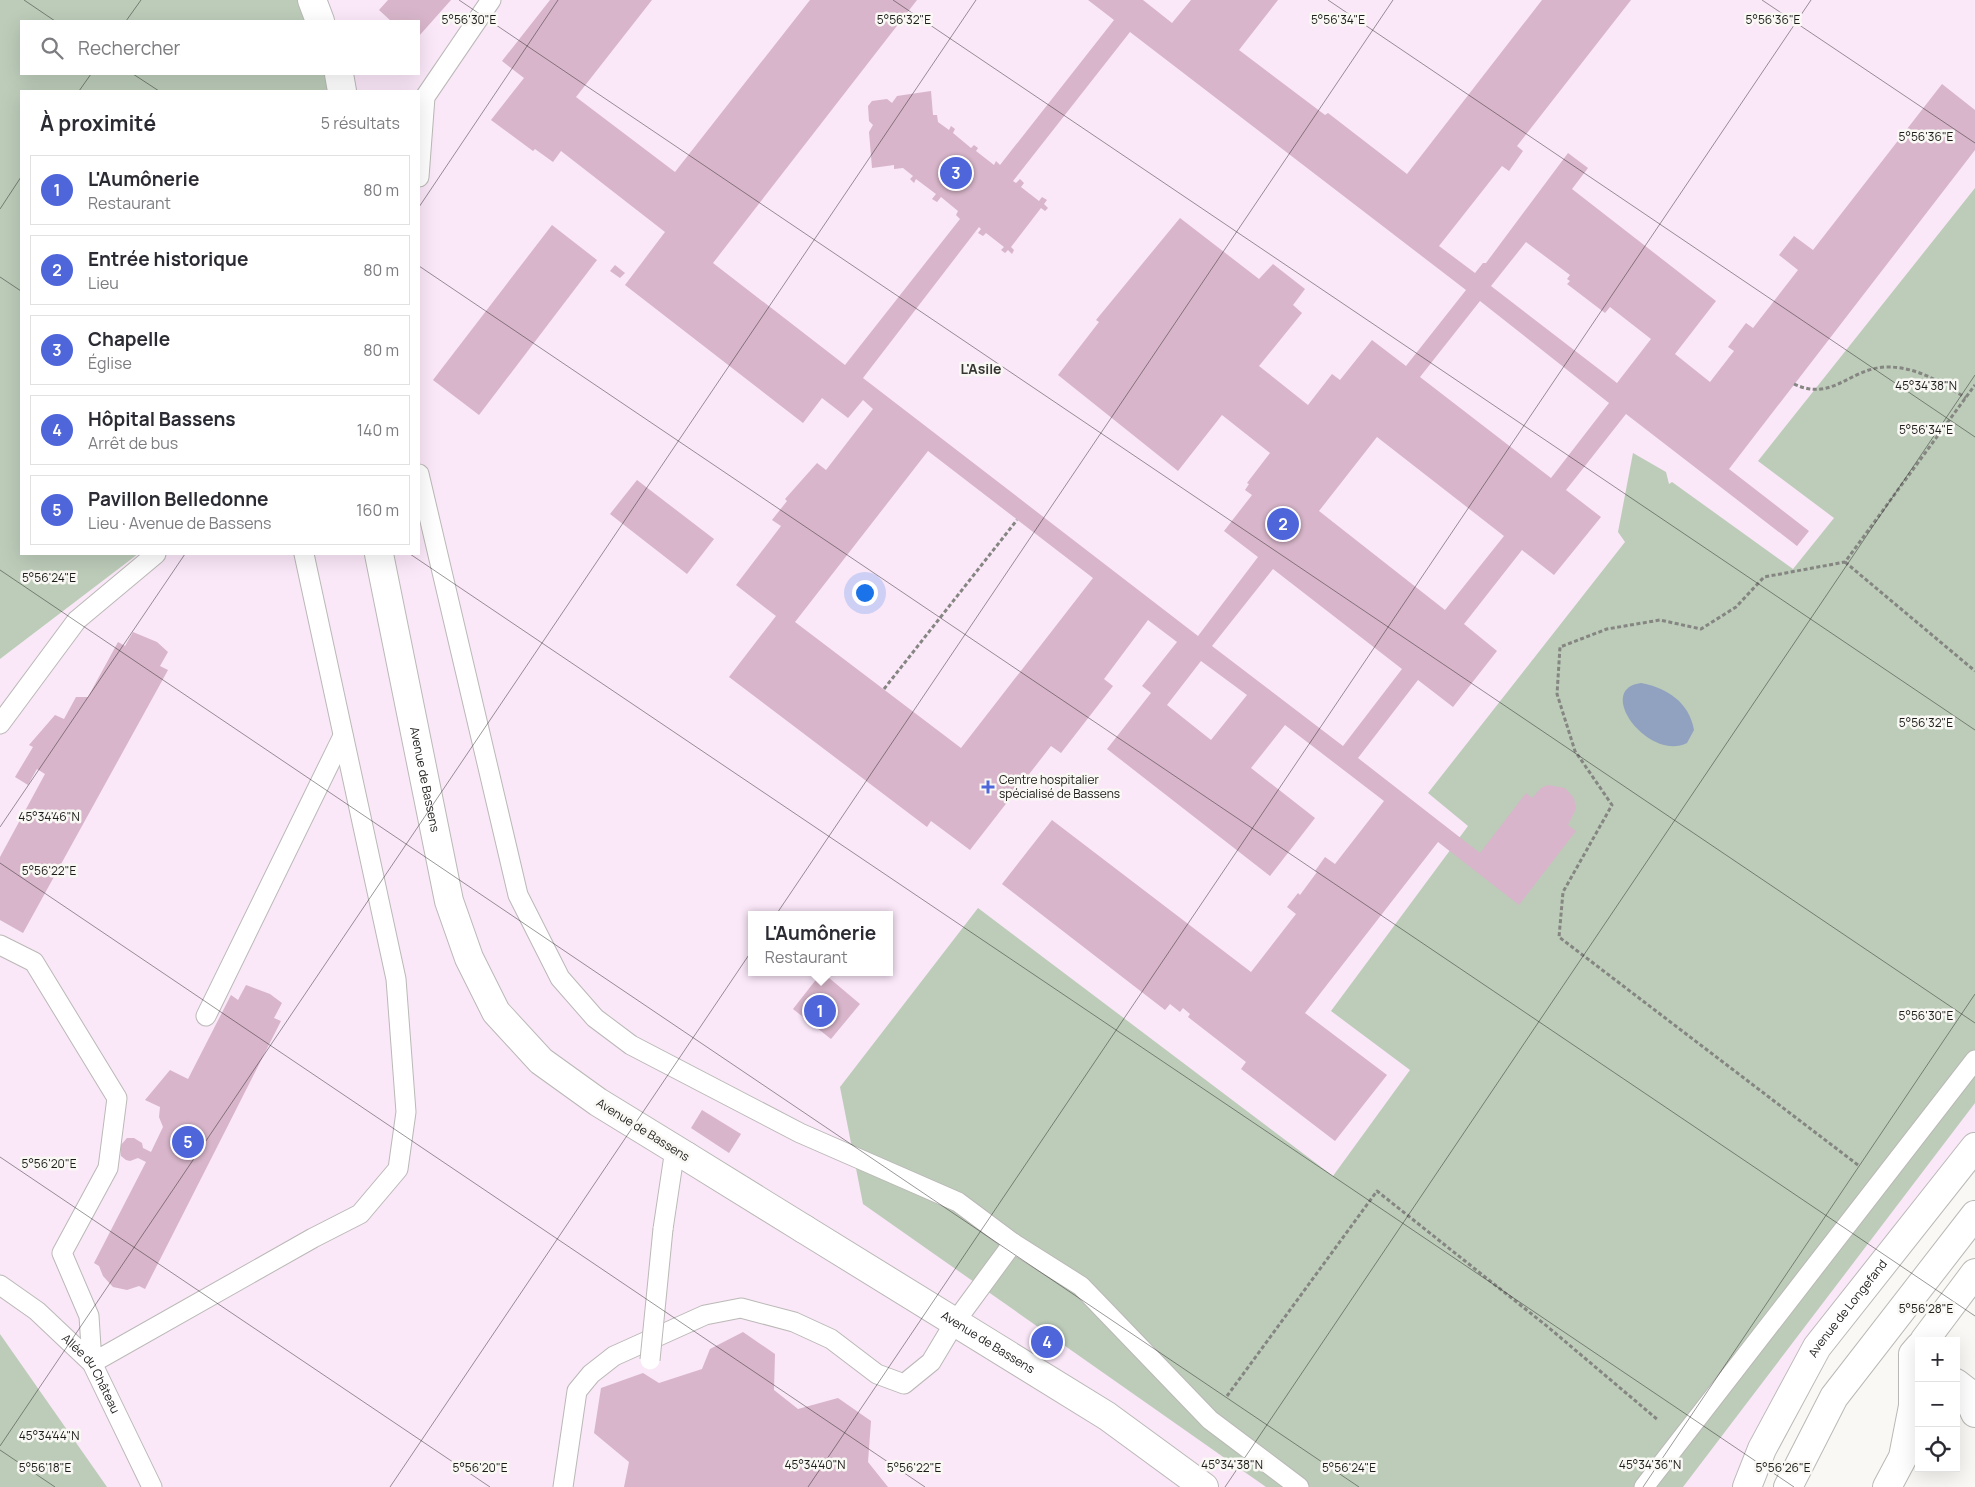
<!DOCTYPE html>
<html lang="fr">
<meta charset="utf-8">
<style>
body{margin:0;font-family:Manrope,sans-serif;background:#f7f7f7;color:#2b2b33}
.controls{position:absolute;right:15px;bottom:15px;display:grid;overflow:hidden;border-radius:0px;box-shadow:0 5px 20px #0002}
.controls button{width:45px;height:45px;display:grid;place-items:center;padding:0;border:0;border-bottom:1px solid #e1e1e2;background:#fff;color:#2b2b33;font:25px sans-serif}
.you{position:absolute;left:864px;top:592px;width:18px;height:18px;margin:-12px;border:4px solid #fff;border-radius:50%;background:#1a73e8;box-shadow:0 0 0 8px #1a73e833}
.badge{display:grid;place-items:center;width:32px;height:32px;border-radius:50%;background:#4f65da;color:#fff;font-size:16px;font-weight:700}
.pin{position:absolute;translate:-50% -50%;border:2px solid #fff;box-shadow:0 1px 5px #0006}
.popup{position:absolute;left:748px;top:911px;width:145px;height:65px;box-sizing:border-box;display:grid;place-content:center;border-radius:0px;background:#fff;filter:drop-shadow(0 1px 4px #0005);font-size:16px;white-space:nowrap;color:#7c7c81}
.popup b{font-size:19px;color:#2b2b33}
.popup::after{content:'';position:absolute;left:50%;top:100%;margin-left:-10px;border:10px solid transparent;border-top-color:#fff}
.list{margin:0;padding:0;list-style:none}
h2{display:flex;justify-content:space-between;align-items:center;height:65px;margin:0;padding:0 20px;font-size:21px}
h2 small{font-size:16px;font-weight:400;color:#7c7c81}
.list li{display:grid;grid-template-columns:32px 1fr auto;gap:15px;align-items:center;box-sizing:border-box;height:70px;margin:0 10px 10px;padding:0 10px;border:1px solid #e1e1e2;border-radius:0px}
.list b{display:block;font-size:19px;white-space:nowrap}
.list p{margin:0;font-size:16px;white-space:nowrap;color:#7c7c81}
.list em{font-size:16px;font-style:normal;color:#7c7c81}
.icon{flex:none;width:28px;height:28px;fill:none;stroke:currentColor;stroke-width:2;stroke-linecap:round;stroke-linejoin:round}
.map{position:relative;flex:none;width:1975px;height:1487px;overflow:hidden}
.search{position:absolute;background:#fff;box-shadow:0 5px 20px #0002;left:20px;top:20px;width:400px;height:55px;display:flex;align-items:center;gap:12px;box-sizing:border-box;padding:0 18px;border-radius:0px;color:#7c7c81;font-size:19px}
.panel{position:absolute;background:#fff;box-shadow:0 5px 20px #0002;left:20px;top:90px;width:400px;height:465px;border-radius:0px}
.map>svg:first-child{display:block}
</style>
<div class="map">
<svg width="1975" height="1487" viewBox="0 0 1975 1487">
<rect width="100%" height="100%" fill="#f9f8f4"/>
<path fill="#fae7f8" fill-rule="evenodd" d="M323 0H1975V1147L1817 1347 1747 1487H0V659L138 554H419V91H330L328 74H419V21H325ZM751 915H889V972H751Z"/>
<g fill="#bcccb9">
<path d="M0 0H323L325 21H21V74H328L330 91H21V554H138L0 659Z"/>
<path d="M1975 188V1103L1683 1487H1266L863 1204 840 1087 978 908 1333 1176 1410 1070 1331 1011 1468 826 1428 793 1625 542 1618 532 1633 453 1666 472 1669 484 1672 482 1793 569 1834 518 1758 461Z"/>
<path d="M0 1334 107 1487H0Z"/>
</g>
<path fill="#91a1c0" d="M1641 683C1667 688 1689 702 1694 730L1687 743C1648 762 1594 689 1641 683Z"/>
<g fill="#d8b5ca" fill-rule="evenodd">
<path d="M388 0H451L419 36V21H391L379 10Z"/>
<path d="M550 0H652L576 97 675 172 810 0H917L713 263 845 365 960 219 956 215 958 211 941 197 937 202 932 199 936 194 916 179 914 183 910 179 913 176 903 168 894 169V165L872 168 869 132 873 125 869 121 868 106 872 101 887 99 892 103 897 96 931 91 933 115H937L938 122 949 130 951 126 955 129 953 133 971 148 974 145 978 148 976 151 994 165 996 161 1000 165 1114 20 1088 0H1143L1172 23 1191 0H1278L1239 50 1325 115 1328 113 1407 174 1542 0H1631L1517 146 1523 151 1509 171 1502 166 1439 246 1475 273 1483 263H1486L1568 153 1588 168 1572 189 1716 301 1675 354 1710 382 1734 351 1728 347 1746 323 1753 328 1798 270 1779 255 1794 236 1813 250 1942 84 1975 110V150L1729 469 1809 531 1797 546 1626 414 1566 490 1601 517 1554 575 1522 550 1464 624 1497 651 1453 707 1418 680 1358 758 1480 853 1526 793 1532 798 1541 788 1548 785 1565 788 1574 798 1576 809 1568 825 1576 831 1519 905 1438 842 1305 1013 1387 1075 1335 1141 1241 1069 1246 1062 1188 1017 1190 1014 1183 1008 1180 1012 1170 1004 1165 1010 1002 884 1052 820 1251 972 1296 914 1287 907 1298 893 1300 895 1317 872 1315 871 1325 857 1335 864 1384 801 1285 725 1251 768 1315 818 1270 876 1107 749 1151 693 1142 686 1177 642 1148 620 1104 679 1113 686 1061 753 1051 746 970 850 931 821 927 827 729 677 776 616 736 585 781 526 772 520 787 501 785 499 817 463 826 470 873 409 863 400 848 418 822 398 803 423 625 285 665 232 561 151 553 162 535 149 533 151 491 120 524 78 502 61ZM1130 32 1466 290 1406 366 1372 340 1340 380 1332 374 1308 405 1259 366 1302 313 1293 305 1305 289 1273 264 1259 279 1180 218 1096 320 1099 322 1058 375 1178 471 1222 415 1270 453 1247 483 1249 484 1245 490 1252 495 1224 531 1258 557 1198 636 863 378 979 227 981 229 978 233 983 236 986 233 1004 247 1001 250 1005 253 1008 250 1012 254 1014 250 1011 247 1041 208 1045 211 1048 208 1044 204 1047 200 1042 197 1039 201 1021 187 1024 183 1020 179 1016 183 1013 181ZM1526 242 1570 275 1567 279 1570 281 1567 284 1605 313 1610 307 1651 339 1617 383 1491 286ZM1480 301 1609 403 1551 478 1420 377ZM1377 437 1504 536 1445 610 1319 511ZM928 451 1093 578 961 748 795 622ZM1273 569 1402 669 1343 746 1212 646ZM1201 661 1247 695 1211 740 1167 705Z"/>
<path d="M552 225 597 260 479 415 433 380Z"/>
<path d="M615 265 625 273 620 278 610 271Z"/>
<path d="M637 480 714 539 687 574 610 514Z"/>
<path d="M133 632 157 642 168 652 160 666 168 670 23 933 0 920V857L45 774 37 769 28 785 15 777 33 747 29 745 55 715 64 719 76 697H88L118 642 125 646Z"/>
<path d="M822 972 860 1004 831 1039 793 1009Z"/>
<path d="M246 985 270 994 282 1003 274 1018 281 1021 145 1289 139 1286 127 1290 113 1287 103 1276 99 1266 94 1263 146 1162 138 1158 130 1161 126 1160 121 1156 120 1146 127 1138H134L142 1143 143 1148 151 1152 163 1127 159 1117 160 1107 145 1100 170 1070 188 1079 231 995 238 1000Z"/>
<path d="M702 1110 741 1134 729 1153 691 1128Z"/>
<path d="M743 1332 775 1354 774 1390 798 1409 838 1398 871 1421 868 1462 888 1487H624L629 1462 594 1433 601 1388 643 1373 659 1383 702 1369 710 1349Z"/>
</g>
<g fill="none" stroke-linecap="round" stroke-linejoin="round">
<g stroke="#bab9b6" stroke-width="21">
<g id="service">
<path d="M419 177 425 97 491 0"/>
<path d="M419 474 518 895 560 978 595 1018 631 1045 800 1133 958 1202 1013 1243 1081 1286 1210 1420 1299 1487"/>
<path d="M0 724 77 620 156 554"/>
<path d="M0 945 34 962 117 1098 108 1168 62 1253 89 1316 92 1363 313 1238 360 1214 398 1169 406 1112 396 979 304 554"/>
<path d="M206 1016 343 736"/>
<path d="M663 1229 675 1149"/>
<path id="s1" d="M0 1285 37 1311 92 1363 152 1487"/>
<path d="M563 1487 577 1391 591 1374 614 1356 705 1315 741 1308 794 1322 831 1339 877 1374 904 1384 931 1362 955 1322 1013 1243"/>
<path d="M1644 1487 1975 1060"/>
</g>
</g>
<g stroke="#bab9b6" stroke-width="30">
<g id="minor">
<path d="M686 1156 804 1229"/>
<path d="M1924 1341 1975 1273"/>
<path d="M1956 1383 1965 1390 1975 1413"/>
<path d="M1887 1487 1903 1457 1913 1406V1354L1919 1347"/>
</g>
</g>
<g stroke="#bab9b6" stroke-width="30">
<g id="secondary">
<path d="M312 0 320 21"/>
<path d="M339 74 342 91"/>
<path id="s2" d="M379 554 449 901 469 958 496 1012 541 1061 598 1102 686 1156"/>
<path id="s3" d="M804 1229 1107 1416 1204 1487"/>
<path id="s4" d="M1747 1487 1762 1449 1817 1347 1975 1147"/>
<path d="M1788 1487 1834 1397 1975 1215"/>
</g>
</g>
<g stroke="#858582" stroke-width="3" stroke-dasharray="4 2.5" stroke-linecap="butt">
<path d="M1794 384C1832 402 1849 369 1885 367 1916 366 1940 382 1966 398"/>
<path d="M1845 562 1975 671"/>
<path d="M884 689 1017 520"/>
<path d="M1858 1165 1559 937 1563 892 1612 805 1575 751 1557 694 1560 647 1607 629 1660 620 1701 629 1736 607 1764 577 1845 562 1975 385"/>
<path d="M1227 1396 1377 1191 1548 1327 1658 1420"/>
</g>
<use href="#service" stroke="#fff" stroke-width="19"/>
<use href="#minor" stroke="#fff" stroke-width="28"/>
<use href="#secondary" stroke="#fff" stroke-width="28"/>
<g stroke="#bab9b6" stroke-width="21" stroke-linecap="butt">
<path id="service-bridge" d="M650 1360 663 1229"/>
</g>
<use href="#service-bridge" stroke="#fff" stroke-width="19"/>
</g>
<path fill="none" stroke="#1c1c1a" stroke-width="1" stroke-opacity="0.45" d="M24 0 55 21M459 0 1975 1023M893 0 1975 730M1328 0 1975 437M1762 0 1975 143M126 21 141 0M133 74 159 91M79 91 91 74M419 207 558 0M0 209 21 177M419 266 1975 1316M0 277 21 291M410 554 1794 1487M0 570 1359 1487M0 827 185 554M0 863 925 1487M0 1157 490 1487M0 1446 976 0M0 1450 55 1487M390 1487 1393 0M808 1487 1811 0M1225 1487 1975 375M1643 1487 1975 994"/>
<path fill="#4f65da" stroke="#f9f8f4" stroke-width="2" d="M985.5 779.5h5v5h5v5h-5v5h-5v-5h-5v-5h5z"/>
<g text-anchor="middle" stroke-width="5" stroke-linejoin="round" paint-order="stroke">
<g font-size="12" fill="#1c1c1a" stroke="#f9f8f4">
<text dy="4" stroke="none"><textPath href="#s2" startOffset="230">Avenue de Bassens</textPath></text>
<text transform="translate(643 1130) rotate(32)" y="4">Avenue de Bassens</text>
<text dy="4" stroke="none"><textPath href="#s4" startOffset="206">Avenue de Longefand</textPath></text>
<text dy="4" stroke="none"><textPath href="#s3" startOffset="216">Avenue de Bassens</textPath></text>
<text dy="4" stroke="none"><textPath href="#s1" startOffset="129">Allée du Château</textPath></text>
</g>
<g font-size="12" fill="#1c1c1a" stroke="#f9f8f4" text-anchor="start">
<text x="999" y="784">Centre hospitalier<tspan x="999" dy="14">spécialisé de Bassens</tspan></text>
</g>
<g font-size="14" font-weight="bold" fill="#363532" stroke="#f9f8f4">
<text x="981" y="374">L'Asile</text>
</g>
</g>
<g font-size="12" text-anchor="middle" fill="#1c1c1a" stroke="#f9f8f4" stroke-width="5" stroke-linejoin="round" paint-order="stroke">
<text x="1773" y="24">5°56'36"E</text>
<text x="469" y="24">5°56'30"E</text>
<text x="904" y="24">5°56'32"E</text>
<text x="1338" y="24">5°56'34"E</text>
<text x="1926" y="141">5°56'36"E</text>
<text x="1926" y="390">45°34'38"N</text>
<text x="1926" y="434">5°56'34"E</text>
<text x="49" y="582">5°56'24"E</text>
<text x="1926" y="727">5°56'32"E</text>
<text x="49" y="821">45°34'46"N</text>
<text x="49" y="875">5°56'22"E</text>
<text x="1926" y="1020">5°56'30"E</text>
<text x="49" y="1168">5°56'20"E</text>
<text x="1926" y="1313">5°56'28"E</text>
<text x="49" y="1440">45°34'44"N</text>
<text x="815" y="1469">45°34'40"N</text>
<text x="1232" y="1469">45°34'38"N</text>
<text x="1650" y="1469">45°34'36"N</text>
<text x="45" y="1472">5°56'18"E</text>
<text x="480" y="1472">5°56'20"E</text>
<text x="914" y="1472">5°56'22"E</text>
<text x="1349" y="1472">5°56'24"E</text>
<text x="1783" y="1472">5°56'26"E</text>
</g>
</svg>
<div class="controls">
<button>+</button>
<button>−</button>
<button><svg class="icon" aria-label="locate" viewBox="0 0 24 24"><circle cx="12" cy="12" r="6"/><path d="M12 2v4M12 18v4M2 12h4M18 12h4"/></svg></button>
</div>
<div class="you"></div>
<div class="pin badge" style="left:820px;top:1011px">1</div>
<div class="popup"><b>L'Aumônerie</b>Restaurant</div>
<div class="pin badge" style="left:1283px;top:524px">2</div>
<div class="pin badge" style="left:956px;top:173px">3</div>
<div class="pin badge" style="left:1047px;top:1342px">4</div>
<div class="pin badge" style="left:188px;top:1142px">5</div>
<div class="search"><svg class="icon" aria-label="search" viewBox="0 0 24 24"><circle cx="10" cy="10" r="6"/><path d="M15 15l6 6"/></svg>Rechercher</div>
<section class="panel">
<h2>À proximité<small>5 résultats</small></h2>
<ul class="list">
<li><span class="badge">1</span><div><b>L'Aumônerie</b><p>Restaurant</p></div><em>80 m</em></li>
<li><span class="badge">2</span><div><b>Entrée historique</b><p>Lieu</p></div><em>80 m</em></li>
<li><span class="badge">3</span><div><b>Chapelle</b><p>Église</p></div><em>80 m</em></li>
<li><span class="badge">4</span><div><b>Hôpital Bassens</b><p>Arrêt de bus</p></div><em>140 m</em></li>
<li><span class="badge">5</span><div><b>Pavillon Belledonne</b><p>Lieu · Avenue de Bassens</p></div><em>160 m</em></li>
</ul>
</section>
</div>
